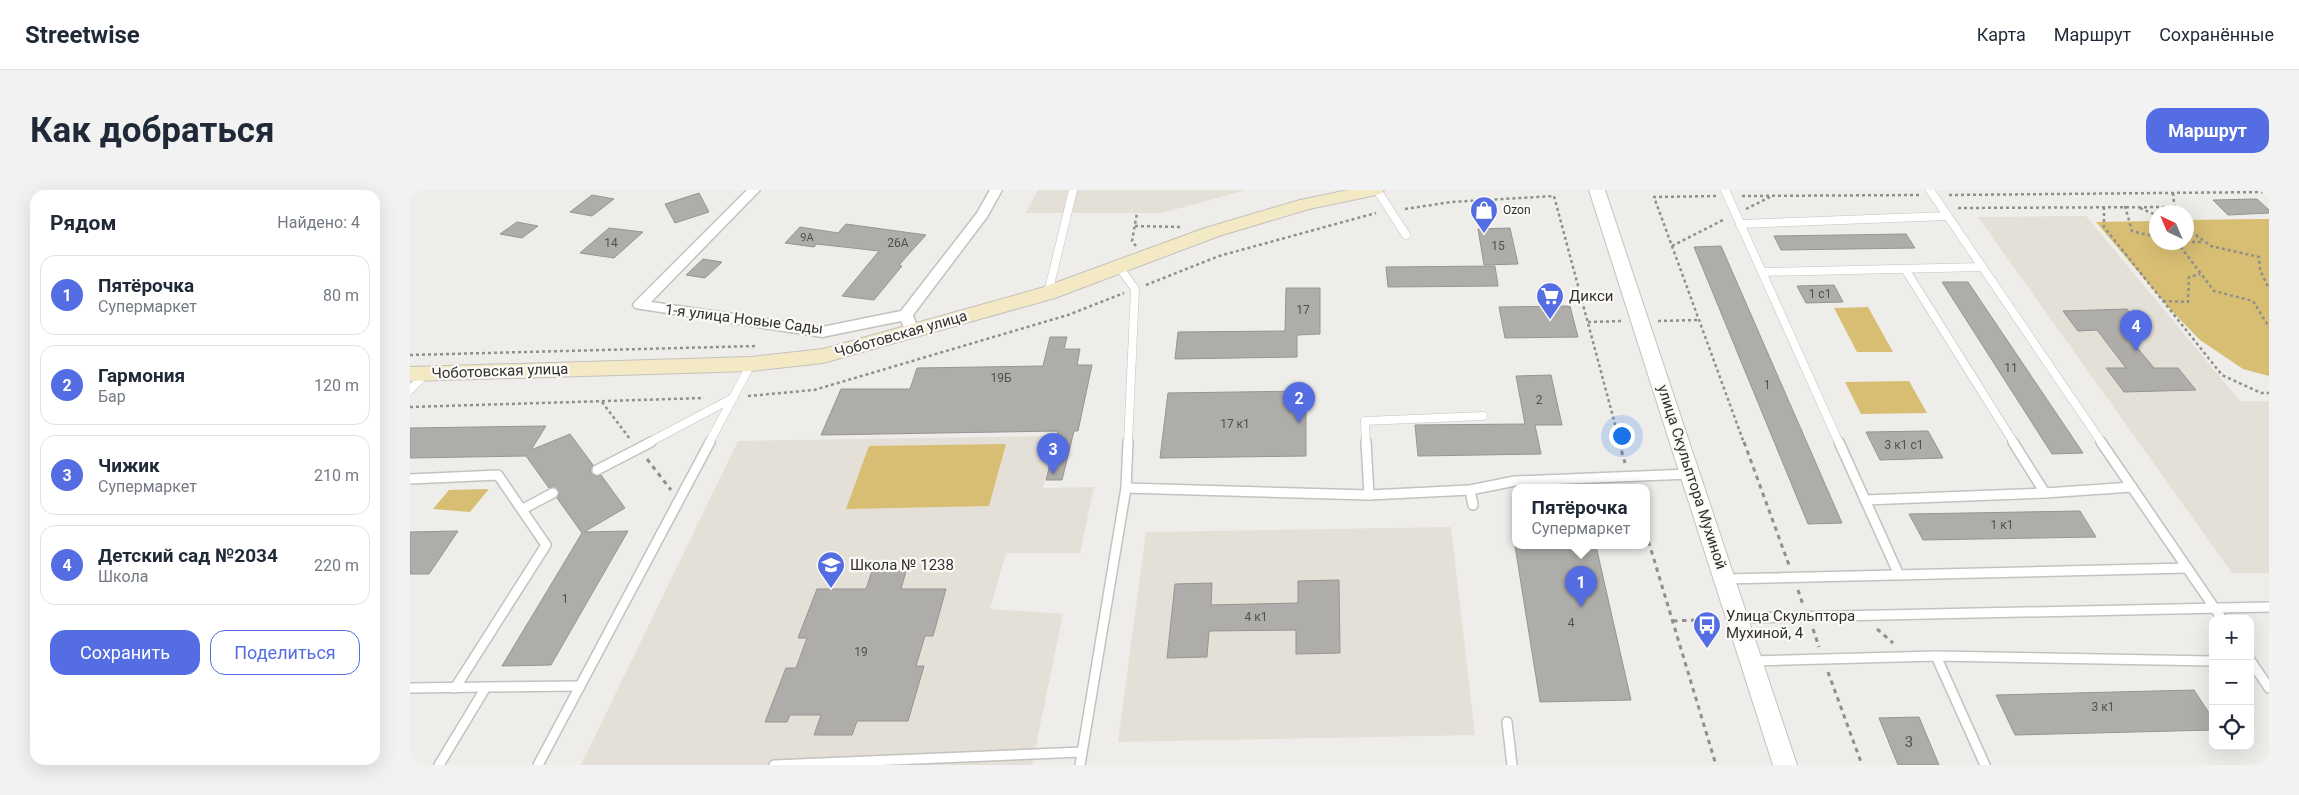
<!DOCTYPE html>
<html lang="ru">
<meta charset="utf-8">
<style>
body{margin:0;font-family:Roboto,sans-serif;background:#f2f2f3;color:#1f2937}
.controls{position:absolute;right:15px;bottom:15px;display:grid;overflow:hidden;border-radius:10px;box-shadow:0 5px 20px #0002}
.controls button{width:45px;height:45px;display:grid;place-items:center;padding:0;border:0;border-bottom:1px solid #e0e1e3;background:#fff;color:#1f2937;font:25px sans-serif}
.compass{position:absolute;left:1739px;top:15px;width:45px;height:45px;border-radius:50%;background:#fff;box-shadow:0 5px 20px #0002;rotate:316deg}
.you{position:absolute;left:1211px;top:245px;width:18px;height:18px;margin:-12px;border:4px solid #fff;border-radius:50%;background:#1a73e8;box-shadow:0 0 0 8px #1a73e833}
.badge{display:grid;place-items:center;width:32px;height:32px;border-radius:50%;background:#546de2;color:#fff;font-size:16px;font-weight:700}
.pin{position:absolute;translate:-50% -41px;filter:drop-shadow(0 1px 2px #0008)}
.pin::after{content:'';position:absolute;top:26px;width:18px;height:15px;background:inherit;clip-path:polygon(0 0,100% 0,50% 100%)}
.popup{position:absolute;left:1102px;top:294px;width:138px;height:65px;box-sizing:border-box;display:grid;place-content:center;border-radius:10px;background:#fff;filter:drop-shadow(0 1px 4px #0005);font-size:16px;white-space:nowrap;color:#747a83}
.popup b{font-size:19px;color:#1f2937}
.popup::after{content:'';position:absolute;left:50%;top:100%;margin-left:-10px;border:10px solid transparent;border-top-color:#fff}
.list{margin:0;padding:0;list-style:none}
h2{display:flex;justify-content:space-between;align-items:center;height:65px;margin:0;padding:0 20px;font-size:21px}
h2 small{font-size:16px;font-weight:400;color:#747a83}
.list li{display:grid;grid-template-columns:32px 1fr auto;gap:15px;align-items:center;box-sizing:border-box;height:80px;margin:0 10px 10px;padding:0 10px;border:1px solid #e0e1e3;border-radius:15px}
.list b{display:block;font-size:19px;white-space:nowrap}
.list p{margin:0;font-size:16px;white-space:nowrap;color:#747a83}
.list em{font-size:16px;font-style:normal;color:#747a83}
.actions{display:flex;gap:10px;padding:15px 20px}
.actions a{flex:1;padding:11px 0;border:1px solid #546de2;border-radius:15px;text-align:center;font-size:18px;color:#546de2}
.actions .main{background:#546de2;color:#fff}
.icon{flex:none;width:28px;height:28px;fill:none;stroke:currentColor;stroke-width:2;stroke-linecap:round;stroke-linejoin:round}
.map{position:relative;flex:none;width:1859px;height:575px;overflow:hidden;border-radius:15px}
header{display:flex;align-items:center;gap:30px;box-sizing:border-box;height:70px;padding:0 25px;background:#fff;border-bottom:1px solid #e0e1e3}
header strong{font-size:24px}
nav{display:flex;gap:28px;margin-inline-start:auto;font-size:18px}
.intro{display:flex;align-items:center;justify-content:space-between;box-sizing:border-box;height:120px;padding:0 30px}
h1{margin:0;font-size:35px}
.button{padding:12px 22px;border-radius:15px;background:#546de2;color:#fff;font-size:18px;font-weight:700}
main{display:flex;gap:30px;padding:0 30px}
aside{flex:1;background:#fff;border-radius:15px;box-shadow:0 5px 20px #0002}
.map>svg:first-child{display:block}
</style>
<header>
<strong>Streetwise</strong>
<nav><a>Карта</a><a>Маршрут</a><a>Сохранённые</a></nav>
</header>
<div class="intro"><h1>Как добраться</h1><a class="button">Маршрут</a></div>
<main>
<aside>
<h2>Рядом<small>Найдено: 4</small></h2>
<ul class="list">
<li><span class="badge">1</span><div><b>Пятёрочка</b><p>Супермаркет</p></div><em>80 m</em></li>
<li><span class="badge">2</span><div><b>Гармония</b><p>Бар</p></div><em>120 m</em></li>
<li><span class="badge">3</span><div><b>Чижик</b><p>Супермаркет</p></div><em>210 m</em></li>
<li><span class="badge">4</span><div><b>Детский сад №2034</b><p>Школа</p></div><em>220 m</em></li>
</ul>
<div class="actions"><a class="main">Сохранить</a><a>Поделиться</a></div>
</aside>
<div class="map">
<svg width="1859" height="575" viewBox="0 0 1859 575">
<rect width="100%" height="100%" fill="#eeedea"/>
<g fill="#e4e0d7">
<path d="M628 0H836L752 23H616Z"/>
<path d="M1676 26 1830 211H1859V383H1822L1568 27Z"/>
<path d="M643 246 633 298 684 297 670 363H596L580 419 653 424 622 575H171L328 251Z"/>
<path d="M1041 337 1065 545 708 552 736 342Z"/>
</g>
<g fill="#d7be73">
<path d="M1848 29H1859V186L1833 179 1790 150 1759 118 1686 32 1746 31V52H1776L1777 30Z"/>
<path d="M1458 117 1483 162H1447L1424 118Z"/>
<path d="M1499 191 1517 223 1451 224 1435 192Z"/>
<path d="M596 254 579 316 436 319 459 256Z"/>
<path d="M79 299 60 322 23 319 39 300Z"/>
</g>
<g fill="#aeada9" stroke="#969592">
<path d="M289 3 299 22 265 33 255 14Z"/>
<path d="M182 5 204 9 182 26 160 22Z"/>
<path d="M1847 9 1859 20V23L1818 25 1803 10Z"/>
<path d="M107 32 128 36 112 48 90 44Z"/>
<path d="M436 34 516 45 489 75 492 76 464 110 432 106 469 61 407 54 404 57 375 53 390 37 428 43Z"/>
<path d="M199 38 233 42 204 68 170 63Z"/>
<path d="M1100 38 1108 74 1074 75 1068 39Z"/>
<path d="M1496 44 1505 58 1371 60 1364 46Z"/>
<path d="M1311 56 1432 333 1398 334 1284 57Z"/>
<path d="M293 69 312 72 295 88 276 85Z"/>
<path d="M1085 76 1088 96 978 97 976 77Z"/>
<path d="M1532 92H1558L1673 263 1642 264Z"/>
<path d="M1424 95 1433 112 1396 113 1387 96Z"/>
<path d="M876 98H910V144L887 145V167L765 169 768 142 875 141Z"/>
<path d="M1160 116 1168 147 1095 148 1089 117Z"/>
<path d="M1717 119 1731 137 1711 138 1744 178H1768L1786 200 1714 202 1696 178H1716L1687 140 1668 141 1653 121Z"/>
<path d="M640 147H657L654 159H670L667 175H682L668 241H664L652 290H636L648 241 411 245 431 199H500L507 178 633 176Z"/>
<path d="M1141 185 1152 235H1125L1131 264 1008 266 1005 235 1115 234 1106 186Z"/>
<path d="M896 201V266L750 268 758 203Z"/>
<path d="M136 236 121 260 160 244 183 275 181 279V283L186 286 191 285 215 318 174 342 218 341 141 475 92 476 172 343 147 308 149 304 148 300 144 297 139 298 116 266 0 268V238Z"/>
<path d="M1518 241 1533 268 1470 270 1456 242Z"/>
<path d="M1670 321 1686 347 1513 350 1499 324Z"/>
<path d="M48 341 19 384H0V342Z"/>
<path d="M1105 356H1186L1221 510 1130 512Z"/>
<path d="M462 381H496L491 399H536L523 446H515L506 476H514L498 531H447L442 545H404L411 525H380L377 532H355L376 478H386L397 448H388L407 399H456Z"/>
<path d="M929 390 930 463 886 464V440L799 441 797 467 757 468 765 394 802 393 801 415 888 413V391Z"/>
<path d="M1784 500 1803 529V540L1605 545 1586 505Z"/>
<path d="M1509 527 1529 575H1488L1469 528Z"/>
</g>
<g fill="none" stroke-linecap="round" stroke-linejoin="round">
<g stroke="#c3c2bf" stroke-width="9">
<g id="service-far1">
<path d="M967 0 996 45"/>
<path d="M1315 0 1429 253"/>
<path d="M1520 0 1692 253"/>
<path d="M1330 34 1537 26"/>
<path d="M709 77 725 99 718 253"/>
<path d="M1495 79 1604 253"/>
<path d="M1352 82 1572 77"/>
<path d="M638 103 663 0"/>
<path d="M0 200 16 183"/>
<path d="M238 253 323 208"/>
<path d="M299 253 341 174"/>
<path d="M956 253 955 231 1073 226"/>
</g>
</g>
<g stroke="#c3c2bf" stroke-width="12">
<g id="service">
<path d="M956 252 959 305"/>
<path d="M1429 252 1489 385"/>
<path d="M1603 252 1635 303"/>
<path d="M1691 252 1812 429"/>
<path d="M187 280 241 252"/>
<path d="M0 289 88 285 136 355 45 498"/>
<path d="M716 298 959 305 1060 300 1105 291 1280 284"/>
<path d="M1060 300 1063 315"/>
<path d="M1455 310 1635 303 1722 297"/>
<path d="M113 319 143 303"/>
<path d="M1315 389 1777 378"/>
<path d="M1328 428 1859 417"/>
<path d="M1526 466 1575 575"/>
<path d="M1840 470 1859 498"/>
<path d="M1342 471 1526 466 1803 471"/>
<path d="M0 498 170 496"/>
<path d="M1097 532 1102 575"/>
<path d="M29 575 76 497"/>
<path d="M128 575 300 252"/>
<path d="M364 575 672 562"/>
<path d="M670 575 716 298 718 252"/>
</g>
</g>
<g stroke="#c3c2bf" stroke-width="3">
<path id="minor" d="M337 0H350L241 112 412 137 491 121 567 23 580 0H592L577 27 503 125 506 134 504 137H494L491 131 412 147 225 118 223 115 225 112Z"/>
</g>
<g stroke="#c3c2bf" stroke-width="2">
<path id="tertiary" d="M1179 0H1195L1387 575H1363Z"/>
</g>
<g stroke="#c3c2bf" stroke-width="2">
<path id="secondary" d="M938 0H974L971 4 899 19 809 46 645 108 413 173 341 181 0 191V177L341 167 413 159 631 98 795 38 890 10Z"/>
</g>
<g stroke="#908f8d" stroke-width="2.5" stroke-dasharray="3 3" stroke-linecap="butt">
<path d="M1763 3 1765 22"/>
<path d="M1539 5 1859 2"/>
<path d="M1306 6 1244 7 1334 253"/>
<path d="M1332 6 1511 5"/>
<path d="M1715 16 1722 41 1746 47"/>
<path d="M1694 17V37L1812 185 1851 203H1859"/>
<path d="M1548 18 1764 17"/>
<path d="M1730 18 1746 25"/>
<path d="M995 19 1041 12 1144 6 1210 253"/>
<path d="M1336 19 1360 7"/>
<path d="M725 36 770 37"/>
<path d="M1776 38 1801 56 1849 67 1850 80 1859 99"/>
<path d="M1767 52 1804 101 1843 111 1859 137"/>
<path d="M1776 52H1793"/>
<path d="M726 56 722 51 727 23"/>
<path d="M1262 56 1315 29"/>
<path d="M736 95 809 66 966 23"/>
<path d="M1753 111 1778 112 1779 87 1790 84"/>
<path d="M1248 131 1289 130"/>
<path d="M1178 132 1212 131"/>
<path d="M0 165 347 156"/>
<path d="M338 206 404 200 658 125 714 103"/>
<path d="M192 212 220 249"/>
<path d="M0 217 294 208"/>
</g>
<g stroke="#908f8d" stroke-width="3" stroke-dasharray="4.5 4.5" stroke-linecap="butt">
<path d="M1209 252 1215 273"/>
<path d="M1334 252 1379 375"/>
<path d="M237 269 261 300"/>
<path d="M1236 343 1306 575"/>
<path d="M1388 400 1393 415"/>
<path d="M1263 431 1307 429"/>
<path d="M1403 439 1409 457"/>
<path d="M1467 439 1483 453"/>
<path d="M1418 482 1452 575"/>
</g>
<use href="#service-far1" stroke="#fff" stroke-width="8"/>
<use href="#service" stroke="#fff" stroke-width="9"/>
<use href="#minor" fill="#fff" fill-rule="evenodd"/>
<use href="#tertiary" fill="#fff" fill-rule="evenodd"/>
<use href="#secondary" fill="#f4e9c5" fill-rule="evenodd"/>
</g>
<defs>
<g id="shop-pin" transform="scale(1.4375)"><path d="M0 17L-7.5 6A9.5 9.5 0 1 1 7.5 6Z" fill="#546de2" stroke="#fcfaf7"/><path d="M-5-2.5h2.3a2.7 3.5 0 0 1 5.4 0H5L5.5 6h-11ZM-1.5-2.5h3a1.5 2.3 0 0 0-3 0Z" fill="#fff"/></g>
<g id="supermarket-pin" transform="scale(1.4375)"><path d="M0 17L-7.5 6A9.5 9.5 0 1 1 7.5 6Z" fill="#546de2" stroke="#fcfaf7"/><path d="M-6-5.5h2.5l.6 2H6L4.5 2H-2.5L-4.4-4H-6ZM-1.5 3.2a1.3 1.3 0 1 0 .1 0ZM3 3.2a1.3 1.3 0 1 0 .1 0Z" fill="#fff"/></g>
<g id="school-pin" transform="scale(1.4375)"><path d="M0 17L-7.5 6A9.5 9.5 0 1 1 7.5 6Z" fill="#546de2" stroke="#fcfaf7"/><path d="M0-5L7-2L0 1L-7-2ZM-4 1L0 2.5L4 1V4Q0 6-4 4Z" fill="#fff"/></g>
<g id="bus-pin" transform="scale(1.4375)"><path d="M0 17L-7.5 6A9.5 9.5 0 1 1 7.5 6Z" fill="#546de2" stroke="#fcfaf7"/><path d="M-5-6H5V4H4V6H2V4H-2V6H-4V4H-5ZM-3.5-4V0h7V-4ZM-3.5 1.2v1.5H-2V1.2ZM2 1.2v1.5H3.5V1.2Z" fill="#fff"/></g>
</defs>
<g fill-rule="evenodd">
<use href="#shop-pin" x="1074" y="20"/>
<use href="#supermarket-pin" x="1140" y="106"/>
<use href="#school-pin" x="421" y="375"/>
<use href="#bus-pin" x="1297" y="435"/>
</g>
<g text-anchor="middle" stroke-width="4.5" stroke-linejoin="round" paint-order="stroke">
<g font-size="11" fill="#51504e">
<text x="397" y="51">9А</text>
</g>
<g font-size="12" fill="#323130" stroke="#fcfaf7" text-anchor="start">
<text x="1093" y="24">Ozon</text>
</g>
<g font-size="12" fill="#51504e">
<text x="201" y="57">14</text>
<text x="488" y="57">26А</text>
<text x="1088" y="60">15</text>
<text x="1410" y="108">1 с1</text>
<text x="893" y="124">17</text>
<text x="1601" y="182">11</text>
<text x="591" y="192">19Б</text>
<text x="1357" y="199">1</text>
<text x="1129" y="214">2</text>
<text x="825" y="238">17 к1</text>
<text x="1494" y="259">3 к1 с1</text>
<text x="1592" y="339">1 к1</text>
<text x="155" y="413">1</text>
<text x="846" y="431">4 к1</text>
<text x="1161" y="437">4</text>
<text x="451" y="466">19</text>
<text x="1693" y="521">3 к1</text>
</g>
<g font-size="15" fill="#323130" stroke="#fcfaf7" text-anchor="start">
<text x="1159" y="111">Дикси</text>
<text x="440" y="380">Школа № 1238</text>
<text x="1316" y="431">Улица Скульптора<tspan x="1316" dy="17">Мухиной, 4</tspan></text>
</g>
<g font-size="15" fill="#323130" stroke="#fcfaf7">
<text transform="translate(334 129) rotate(7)" y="5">1-я улица Новые Сады</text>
<text transform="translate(491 144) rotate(-16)" y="5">Чоботовская улица</text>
<text transform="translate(90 181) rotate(-2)" y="5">Чоботовская улица</text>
<text transform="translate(1282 287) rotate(72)" y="5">улица Скульптора Мухиной</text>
</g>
<g font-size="15" fill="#51504e">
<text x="1499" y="557">3</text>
</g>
</g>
</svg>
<div class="controls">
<button>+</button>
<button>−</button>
<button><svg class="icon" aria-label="locate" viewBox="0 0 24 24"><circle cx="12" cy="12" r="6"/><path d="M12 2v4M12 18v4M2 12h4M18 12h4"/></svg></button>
</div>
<svg class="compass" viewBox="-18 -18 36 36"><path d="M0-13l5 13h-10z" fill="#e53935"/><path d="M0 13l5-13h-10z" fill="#747a83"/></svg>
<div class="you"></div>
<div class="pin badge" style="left:1171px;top:417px">1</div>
<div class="popup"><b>Пятёрочка</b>Супермаркет</div>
<div class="pin badge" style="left:889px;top:233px">2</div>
<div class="pin badge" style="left:643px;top:284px">3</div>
<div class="pin badge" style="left:1726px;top:161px">4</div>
</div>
</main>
